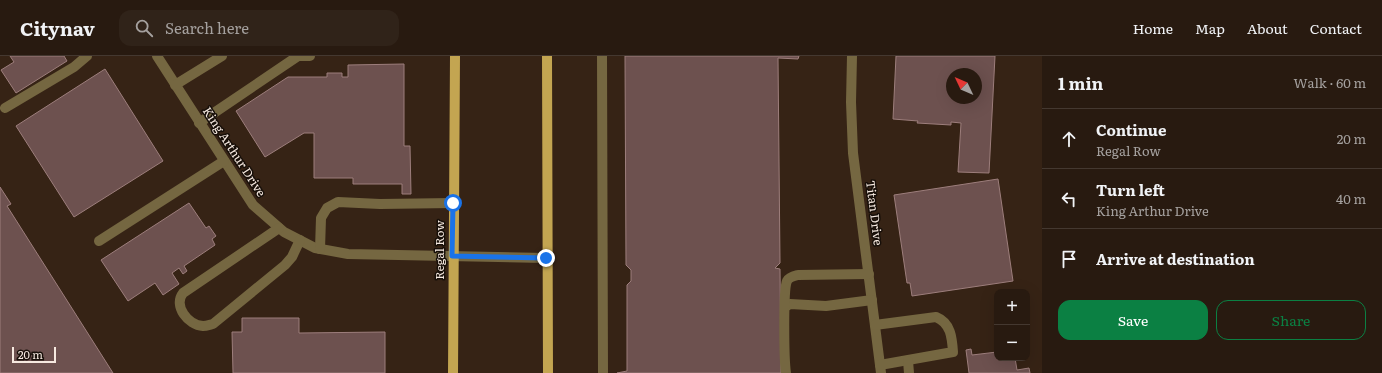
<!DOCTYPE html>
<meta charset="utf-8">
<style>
body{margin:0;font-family:Literata,serif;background:#302319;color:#f1f3f6}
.controls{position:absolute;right:12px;bottom:12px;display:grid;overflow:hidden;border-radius:8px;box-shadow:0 4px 16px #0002}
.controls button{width:36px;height:36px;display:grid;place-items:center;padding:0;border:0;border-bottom:1px solid #443830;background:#281a10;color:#f1f3f6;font:20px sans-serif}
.compass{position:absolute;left:946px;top:12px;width:36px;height:36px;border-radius:50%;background:#281a10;box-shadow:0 4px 16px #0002;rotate:314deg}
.scale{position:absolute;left:12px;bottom:10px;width:44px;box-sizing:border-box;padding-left:4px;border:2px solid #f6e9e0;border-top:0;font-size:11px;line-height:14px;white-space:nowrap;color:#f6e9e0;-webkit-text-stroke:3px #170f09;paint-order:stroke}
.stop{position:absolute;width:12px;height:12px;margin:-9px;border:3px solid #1a73e8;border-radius:50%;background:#fff}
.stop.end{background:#1a73e8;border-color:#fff;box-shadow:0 1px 4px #0008}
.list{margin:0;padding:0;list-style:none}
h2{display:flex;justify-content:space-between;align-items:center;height:52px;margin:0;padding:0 16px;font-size:17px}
h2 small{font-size:13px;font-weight:400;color:#a5a19f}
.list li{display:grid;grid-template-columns:26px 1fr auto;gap:12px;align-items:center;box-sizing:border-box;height:60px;padding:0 16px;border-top:1px solid #443830}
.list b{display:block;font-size:15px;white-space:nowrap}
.list p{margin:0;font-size:13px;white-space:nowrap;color:#a5a19f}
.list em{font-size:13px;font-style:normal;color:#a5a19f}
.actions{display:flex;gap:8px;padding:12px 16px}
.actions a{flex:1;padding:9px 0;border:1px solid #0b8043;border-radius:12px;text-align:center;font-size:14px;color:#0b8043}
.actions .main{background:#0b8043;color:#fff}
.icon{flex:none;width:22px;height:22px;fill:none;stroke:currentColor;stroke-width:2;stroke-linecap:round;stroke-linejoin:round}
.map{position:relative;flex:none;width:1042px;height:317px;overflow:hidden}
header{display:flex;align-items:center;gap:24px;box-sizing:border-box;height:56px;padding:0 20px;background:#281a10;border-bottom:1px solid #443830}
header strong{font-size:19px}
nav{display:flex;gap:22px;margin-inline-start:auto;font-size:14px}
.search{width:280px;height:36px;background:#302319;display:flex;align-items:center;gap:10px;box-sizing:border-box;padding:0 14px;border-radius:12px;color:#a5a19f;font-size:15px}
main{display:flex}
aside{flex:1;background:#281a10}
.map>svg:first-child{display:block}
</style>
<header>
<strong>Citynav</strong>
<div class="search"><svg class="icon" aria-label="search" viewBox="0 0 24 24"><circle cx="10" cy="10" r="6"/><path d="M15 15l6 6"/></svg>Search here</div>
<nav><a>Home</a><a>Map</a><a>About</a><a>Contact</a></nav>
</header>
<main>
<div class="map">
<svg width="1042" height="317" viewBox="0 0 1042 317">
<rect width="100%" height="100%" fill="#362315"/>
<g fill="#6d514f" stroke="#9d7e7c" fill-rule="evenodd">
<path d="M10 0H64L67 5 16 37 1 14 14 6Z"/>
<path d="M625 0H799L798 3 778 2 780 207 775 212 780 213 781 317H617L627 315V229L631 225V214L626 209Z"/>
<path d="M896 0H995L989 117 958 116 961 67 951 66V69L917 67 918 65 893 63ZM952 18H976V42H952Z"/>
<path d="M404 8V90H410L411 138H402V128H353V122H314V77H304L265 101 236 55 288 21H327V17H342V21H348V9Z"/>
<path d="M105 13 163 105 74 161 16 70Z"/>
<path d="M998 123 1013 225 912 240 910 227H907L894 139Z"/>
<path d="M0 131 11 148 7 150 113 317H0Z"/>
<path d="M189 147 206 172 209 170 216 180 212 183 215 189 184 210 187 215 183 218 179 212 172 217 179 228 163 239 155 227 128 245 101 204Z"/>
<path d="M242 262H299V277L385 276V317H233L232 276H242Z"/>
<path d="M971 293 972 299 997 296V302H1015L1017 314 1029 312 1030 317H969L966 294Z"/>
</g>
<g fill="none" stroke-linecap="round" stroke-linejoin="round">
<g stroke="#756741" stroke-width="10">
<path d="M157 0 253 149 284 176 315 192 348 198 546 202"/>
<path d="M602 0 603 317"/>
<path d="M852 0 851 46 853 97 881 317"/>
<path d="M175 29 222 0"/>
<path d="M5 52 74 11 87 0"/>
<path d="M199 67 298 0H310"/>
<path d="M279 172 183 237C173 250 188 269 203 270 206 270 209 269 213 268L285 209 292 201 300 184"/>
<path d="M99 185 224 105"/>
<path d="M320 193 321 162 327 152 338 146 380 148 453 147"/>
<path d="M785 251 790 248 826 250 872 244"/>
<path d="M875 269 936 261C951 267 952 282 953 296L880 309"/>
<path d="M908 305 909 317"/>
<path d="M786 317C784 304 783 234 787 225 789 221 794 220 798 219L869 218"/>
</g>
<g stroke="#c3a551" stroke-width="10">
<path d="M547 0 548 317"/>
<path d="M453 317 455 0"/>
</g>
</g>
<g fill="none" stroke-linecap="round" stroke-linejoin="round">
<path stroke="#1a73e8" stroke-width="5" d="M453 147 452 200 546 202"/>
</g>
<g text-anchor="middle" stroke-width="3" stroke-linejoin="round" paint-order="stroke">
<g font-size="12" fill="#f6e9e0" stroke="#170f09">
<text transform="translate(234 96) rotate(57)" y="4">King Arthur Drive</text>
<text transform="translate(874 157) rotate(83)" y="4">Titan Drive</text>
<text transform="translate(440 194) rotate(-90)" y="4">Regal Row</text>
</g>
</g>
</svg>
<div class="controls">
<button>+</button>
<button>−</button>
</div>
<svg class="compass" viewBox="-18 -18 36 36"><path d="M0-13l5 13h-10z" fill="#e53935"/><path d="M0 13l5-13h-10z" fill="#a5a19f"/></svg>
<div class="scale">20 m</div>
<div class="stop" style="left:453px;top:147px"></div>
<div class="stop end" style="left:546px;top:202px"></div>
</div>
<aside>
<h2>1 min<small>Walk · 60 m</small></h2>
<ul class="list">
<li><svg class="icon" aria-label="ahead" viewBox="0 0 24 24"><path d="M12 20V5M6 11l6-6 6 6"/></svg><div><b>Continue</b><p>Regal Row</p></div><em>20 m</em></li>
<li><svg class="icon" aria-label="left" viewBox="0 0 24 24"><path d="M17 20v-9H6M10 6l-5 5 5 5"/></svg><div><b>Turn left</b><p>King Arthur Drive</p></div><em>40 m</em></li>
<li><svg class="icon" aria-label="arrive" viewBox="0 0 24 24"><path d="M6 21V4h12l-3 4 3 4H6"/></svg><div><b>Arrive at destination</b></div></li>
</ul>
<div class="actions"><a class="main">Save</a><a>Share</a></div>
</aside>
</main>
